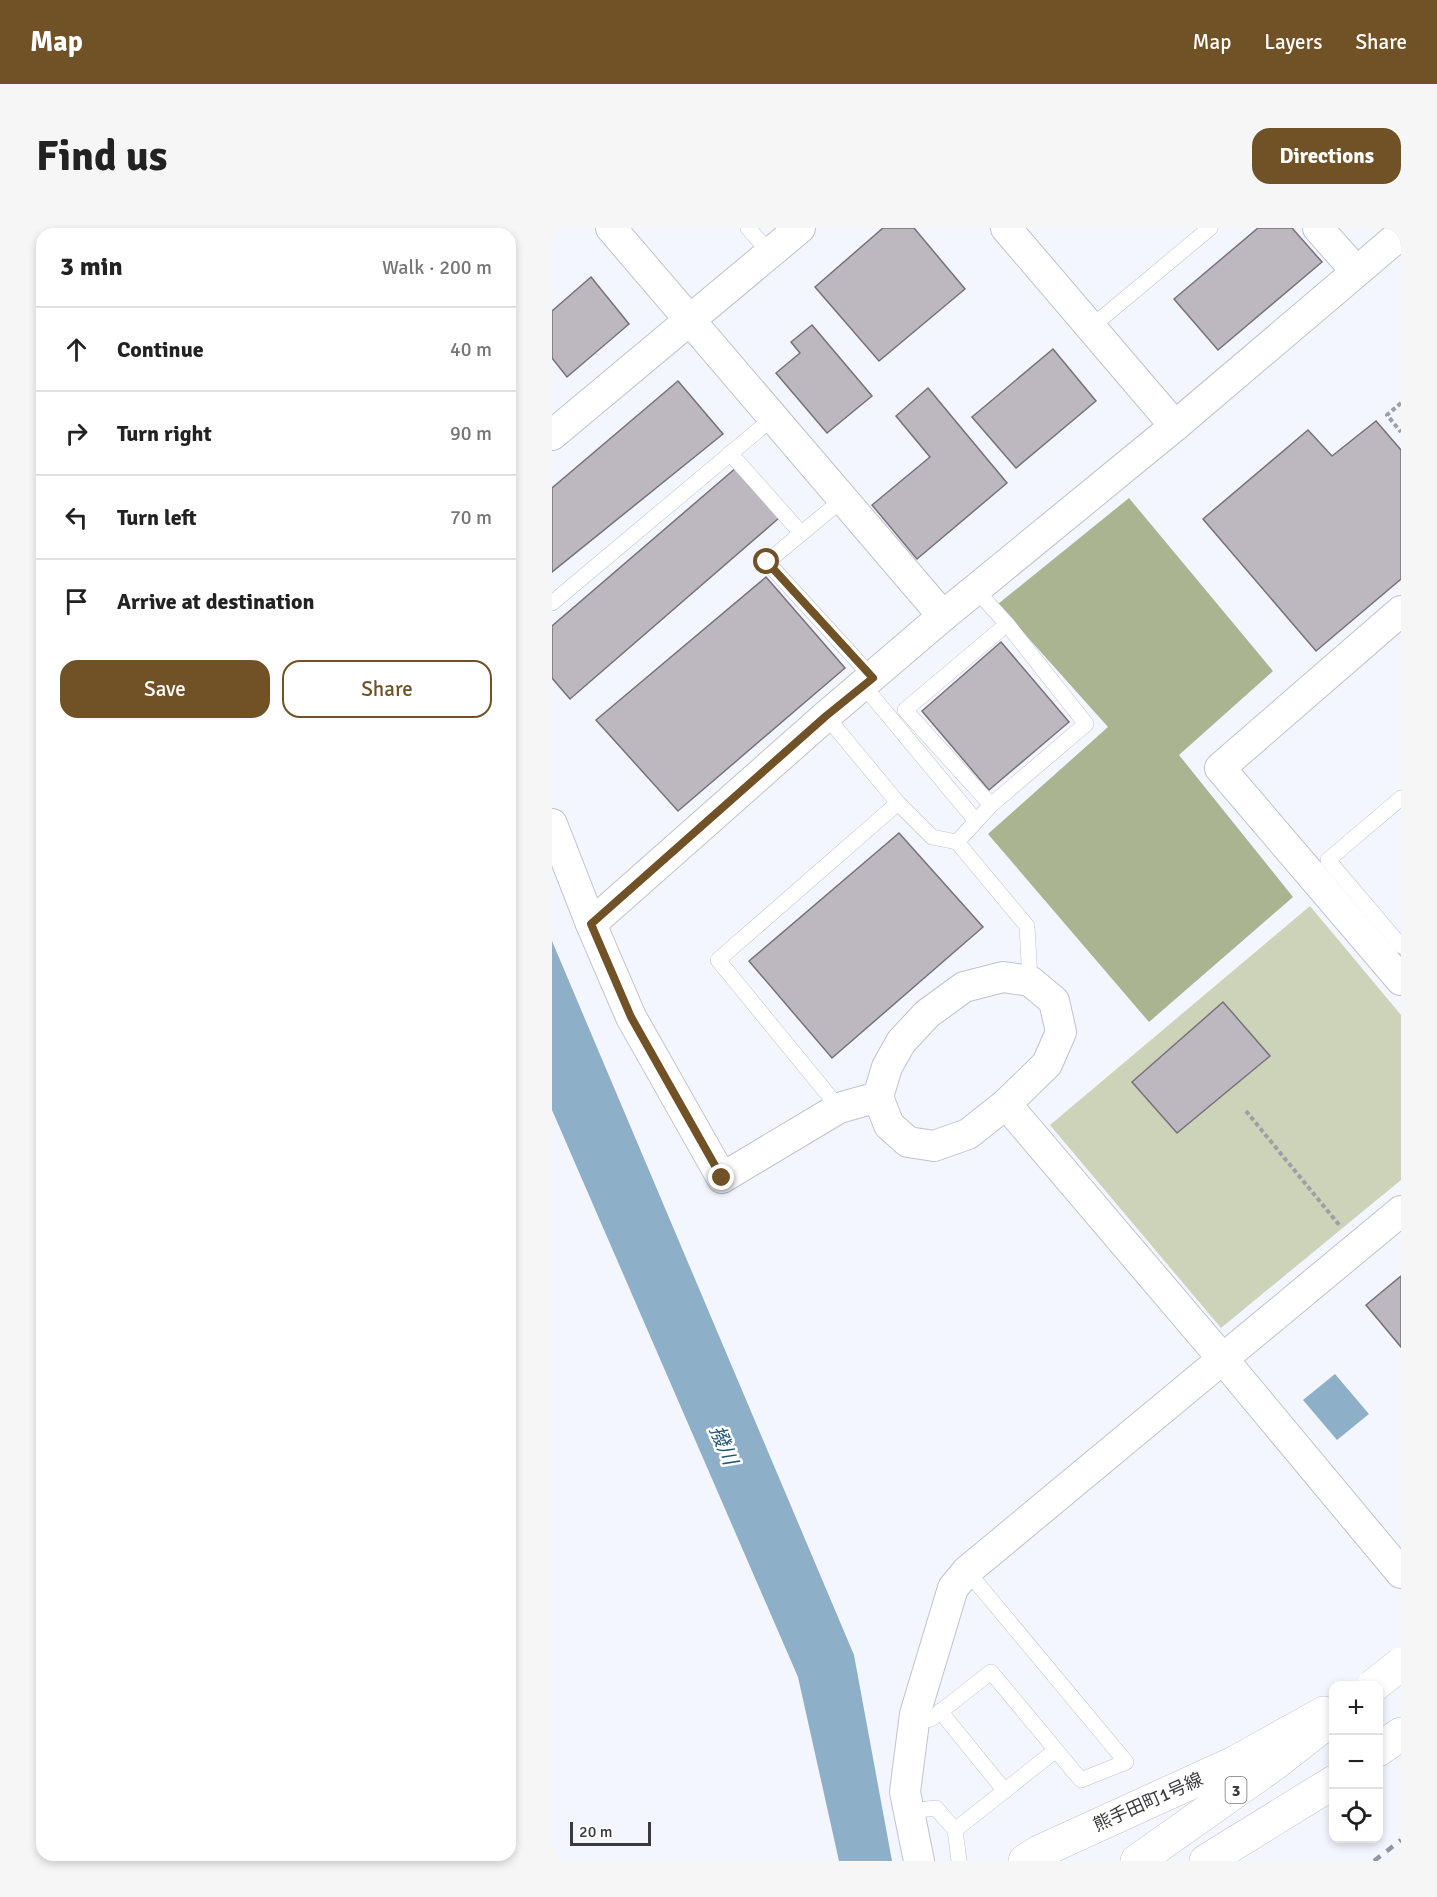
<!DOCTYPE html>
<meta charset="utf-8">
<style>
body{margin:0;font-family:Signika,"Noto Sans JP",sans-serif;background:#f6f6f6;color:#222}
.controls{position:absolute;right:18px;bottom:18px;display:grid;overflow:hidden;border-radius:12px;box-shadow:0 3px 9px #0003}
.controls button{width:54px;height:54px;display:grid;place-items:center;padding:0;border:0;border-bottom:2px solid #e0e0e0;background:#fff;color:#222;font:30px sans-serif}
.scale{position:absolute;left:18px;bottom:15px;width:81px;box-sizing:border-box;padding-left:6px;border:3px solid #3a3a3e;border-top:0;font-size:16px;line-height:21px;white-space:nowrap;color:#3a3a3e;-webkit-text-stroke:4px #fff;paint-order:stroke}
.stop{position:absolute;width:18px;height:18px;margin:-14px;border:4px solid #715227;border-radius:50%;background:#fff}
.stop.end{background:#715227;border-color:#fff;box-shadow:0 2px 6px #0008}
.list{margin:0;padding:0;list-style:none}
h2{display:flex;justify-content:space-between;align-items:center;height:78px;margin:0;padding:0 24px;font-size:26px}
h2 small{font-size:20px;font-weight:400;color:#767676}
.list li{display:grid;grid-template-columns:39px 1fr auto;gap:18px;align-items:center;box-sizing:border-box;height:84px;padding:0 24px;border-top:2px solid #e0e0e0}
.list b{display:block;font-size:22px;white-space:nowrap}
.list em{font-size:20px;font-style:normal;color:#767676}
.actions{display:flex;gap:12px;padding:18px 24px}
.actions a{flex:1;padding:14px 0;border:2px solid #715227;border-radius:18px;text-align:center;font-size:21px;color:#715227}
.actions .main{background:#715227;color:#fff}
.icon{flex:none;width:33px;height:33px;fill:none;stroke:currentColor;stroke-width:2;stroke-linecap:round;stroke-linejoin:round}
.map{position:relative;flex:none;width:849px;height:1633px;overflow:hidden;border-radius:18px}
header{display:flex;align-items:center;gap:36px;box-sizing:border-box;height:84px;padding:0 30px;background:#715227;color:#fff}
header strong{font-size:28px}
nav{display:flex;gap:33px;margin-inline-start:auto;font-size:21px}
.intro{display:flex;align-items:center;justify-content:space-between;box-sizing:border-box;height:144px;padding:0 36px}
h1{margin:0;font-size:42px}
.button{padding:15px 27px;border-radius:18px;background:#715227;color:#fff;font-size:21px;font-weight:700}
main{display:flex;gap:36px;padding:0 36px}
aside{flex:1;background:#fff;border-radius:18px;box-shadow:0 3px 9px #0003}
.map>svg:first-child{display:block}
</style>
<header>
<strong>Map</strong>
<nav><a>Map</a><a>Layers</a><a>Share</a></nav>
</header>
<div class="intro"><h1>Find us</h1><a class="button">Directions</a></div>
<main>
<aside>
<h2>3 min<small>Walk · 200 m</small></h2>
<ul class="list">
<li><svg class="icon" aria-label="ahead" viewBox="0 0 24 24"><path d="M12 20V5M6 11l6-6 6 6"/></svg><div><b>Continue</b></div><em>40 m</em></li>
<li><svg class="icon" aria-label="right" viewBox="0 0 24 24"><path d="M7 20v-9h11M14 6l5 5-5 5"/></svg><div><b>Turn right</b></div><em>90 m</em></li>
<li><svg class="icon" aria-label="left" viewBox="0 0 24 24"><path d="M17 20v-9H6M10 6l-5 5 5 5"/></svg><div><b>Turn left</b></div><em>70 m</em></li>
<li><svg class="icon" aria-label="arrive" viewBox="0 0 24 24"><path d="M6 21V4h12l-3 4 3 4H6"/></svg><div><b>Arrive at destination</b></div></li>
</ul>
<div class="actions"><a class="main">Save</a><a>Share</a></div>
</aside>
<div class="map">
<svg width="849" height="1633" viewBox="0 0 849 1633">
<rect width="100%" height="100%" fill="#f3f5ff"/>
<path fill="#ccd3b8" d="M758 678 849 787V952L669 1100 498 897Z"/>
<path fill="#abb490" d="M577 270 721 443 627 527 741 669 597 794 436 606 556 499 446 376Z"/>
<g fill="#8dafc7">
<path d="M0 713 302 1427 340 1633H287L246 1449 0 882Z"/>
<path d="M783 1146 817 1186 785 1212 751 1172Z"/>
</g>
<g fill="#bdb8c0" stroke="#77727a" stroke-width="1.5">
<path d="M331 0H362L413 61 327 133 263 59Z"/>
<path d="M706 0H740L770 34 666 122 622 71Z"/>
<path d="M39 49 77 96 15 149 0 130V83Z"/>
<path d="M260 97 320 168 275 205 224 145 248 125 239 114Z"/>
<path d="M501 121 544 173 464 240 420 189Z"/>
<path d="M126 153 171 206 0 344V260Z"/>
<path d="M376 160 455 255 365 331 320 277 378 229 344 188Z"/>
<path d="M824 193 849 222V351L764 423 651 291 756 202 780 228Z"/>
<path d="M185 239 227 290 18 471 0 450V398Z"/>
<path d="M214 349 293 440 126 583 44 492Z"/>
<path d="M449 414 517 494 437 562 370 483Z"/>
<path d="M347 605 431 699 280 830 197 733Z"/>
<path d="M671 774 718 828 625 905 580 854Z"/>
<path d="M849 1048V1119L814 1077Z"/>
</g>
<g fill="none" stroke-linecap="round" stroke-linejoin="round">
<g stroke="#c0c2cc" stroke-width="16">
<g id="service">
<path d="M196 0 218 25"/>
<path d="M538 100 658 0"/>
<path d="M178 225 249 305"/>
<path d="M291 271 215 334 321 450"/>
<path d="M423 361 455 396 534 496 439 577 405 614 475 698 478 753"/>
<path d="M0 375 222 189"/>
<path d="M311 457 424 593"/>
<path d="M274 488 346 575 380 609 405 614"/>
<path d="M849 570 776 632 849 718"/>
<path d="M439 577 353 482 455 396"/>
<path d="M287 880 166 732 346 575"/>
<path d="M388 1483 453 1563"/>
<path d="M362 1494 379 1491 439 1444 529 1552 574 1534 415 1343"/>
<path d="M357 1583 384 1580 403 1602"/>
<path d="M407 1633 403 1602 504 1522"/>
</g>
</g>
<g stroke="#c0c2cc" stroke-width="32">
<g id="minor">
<path d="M59 0 391 388"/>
<path d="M454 0 623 198"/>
<path d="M766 0 804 43"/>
<path d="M0 207 248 0"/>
<path d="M849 383 668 540 849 752"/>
<path d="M0 596 39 696 274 488 391 388 623 198 849 6"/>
<path d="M39 696 79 789 170 950 287 880 326 869"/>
<path d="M451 749 478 753 502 773 509 804 495 836 454 876 416 906 382 918 356 914 337 897 326 869 335 839 349 814 375 786 412 759Z"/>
<path d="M454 876 670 1130 849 1345"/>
<path d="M367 1633 353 1564 363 1486 401 1360 415 1343 849 983"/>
</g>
</g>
<g stroke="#c0c2cc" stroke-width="34">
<path id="tertiary" d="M473 1633 487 1624 682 1535 772 1485"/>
</g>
<g stroke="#c0c2cc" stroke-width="34">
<g id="motorway">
<path d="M826 1522 849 1506"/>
<path d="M585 1633 722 1536 782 1489"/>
<path d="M654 1633 782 1554"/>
</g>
</g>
<g stroke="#9e9fa7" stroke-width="4" stroke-dasharray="4.5 3" stroke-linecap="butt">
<path d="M849 175 835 187 849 204"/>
<path d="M694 883 788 998"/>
</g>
<use href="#service" stroke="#fff" stroke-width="15"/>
<use href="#minor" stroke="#fff" stroke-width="30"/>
<use href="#tertiary" stroke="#fff" stroke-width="33"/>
<use href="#motorway" stroke="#fff" stroke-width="33"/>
<path stroke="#95969d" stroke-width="4.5" stroke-dasharray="8 8" stroke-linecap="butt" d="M822 1633 849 1612"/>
<g stroke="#c0c2cc" stroke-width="34" stroke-linecap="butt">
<path id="motorway-bridge" d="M821 1458 849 1436"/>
</g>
<use href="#motorway-bridge" stroke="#fff" stroke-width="33"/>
</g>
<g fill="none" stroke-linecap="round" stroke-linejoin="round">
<path stroke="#715227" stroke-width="8" d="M170 950 79 789 39 696 274 488 321 450 215 334"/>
</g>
<g text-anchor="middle" stroke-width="5" stroke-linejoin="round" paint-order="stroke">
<rect fill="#fff" stroke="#757578" stroke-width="1.5" x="673.5" y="1549" width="21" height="26" rx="4.5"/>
<g font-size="16" font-weight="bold" fill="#3a3a3e">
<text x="684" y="1568">3</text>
</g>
<g font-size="18" fill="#3a3a3e" stroke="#fff">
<text transform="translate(596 1574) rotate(-24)" y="6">熊手田町1号線</text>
</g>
<g font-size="20" font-style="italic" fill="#20577a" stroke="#fff">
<text transform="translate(172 1217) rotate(67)" y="7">撥川</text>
</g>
</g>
</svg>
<div class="controls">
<button>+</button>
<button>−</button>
<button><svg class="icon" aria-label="locate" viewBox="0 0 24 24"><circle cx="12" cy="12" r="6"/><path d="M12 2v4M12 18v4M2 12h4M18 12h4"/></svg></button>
</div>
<div class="scale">20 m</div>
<div class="stop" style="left:215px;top:334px"></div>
<div class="stop end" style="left:170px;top:950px"></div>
</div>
</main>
